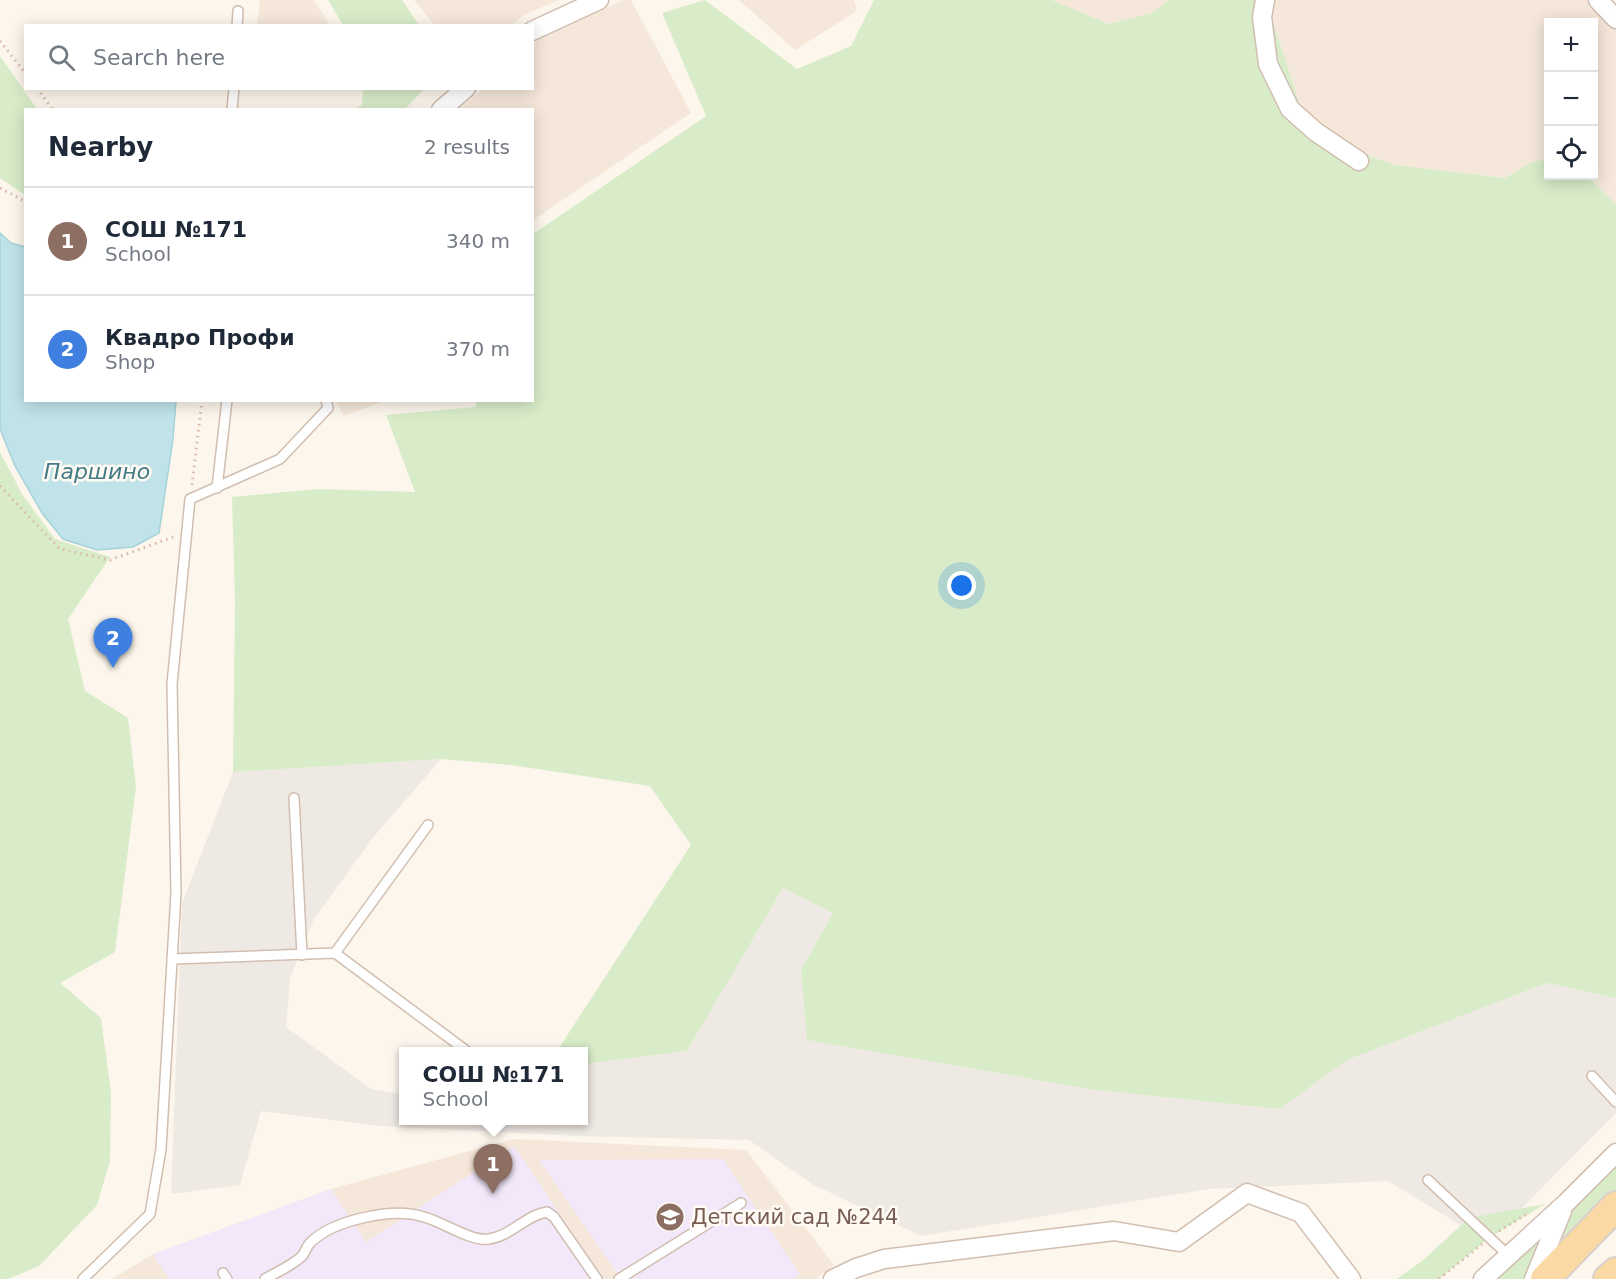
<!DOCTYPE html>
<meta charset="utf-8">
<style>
body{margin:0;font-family:"DejaVu Sans",sans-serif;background:#f2f2f3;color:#1f2937}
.controls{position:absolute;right:18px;top:18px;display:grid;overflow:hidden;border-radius:0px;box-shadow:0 3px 15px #0003}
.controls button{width:54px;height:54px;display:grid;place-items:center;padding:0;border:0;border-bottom:2px solid #e0e1e3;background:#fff;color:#1f2937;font:30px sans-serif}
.you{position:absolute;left:962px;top:586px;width:21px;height:21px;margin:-15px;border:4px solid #fff;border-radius:50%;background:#1a73e8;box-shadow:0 0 0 9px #1a73e833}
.badge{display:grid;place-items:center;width:39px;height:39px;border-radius:50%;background:#7c3aed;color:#fff;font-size:20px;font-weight:700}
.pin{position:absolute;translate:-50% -50px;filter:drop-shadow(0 2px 3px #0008)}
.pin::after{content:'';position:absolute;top:32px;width:21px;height:18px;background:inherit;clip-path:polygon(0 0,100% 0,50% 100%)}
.popup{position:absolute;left:399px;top:1047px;width:189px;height:78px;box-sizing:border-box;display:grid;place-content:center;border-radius:0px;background:#fff;filter:drop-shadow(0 2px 4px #0005);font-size:20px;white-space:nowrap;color:#747a83}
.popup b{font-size:22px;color:#1f2937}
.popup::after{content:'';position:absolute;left:50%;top:100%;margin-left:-12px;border:12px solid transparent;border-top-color:#fff}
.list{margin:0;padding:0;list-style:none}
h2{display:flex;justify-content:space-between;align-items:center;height:78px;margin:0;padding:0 24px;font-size:26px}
h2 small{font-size:20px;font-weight:400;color:#747a83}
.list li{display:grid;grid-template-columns:39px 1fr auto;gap:18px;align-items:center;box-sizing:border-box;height:108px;padding:0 24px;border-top:2px solid #e0e1e3}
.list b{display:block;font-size:22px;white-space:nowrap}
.list p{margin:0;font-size:20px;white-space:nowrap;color:#747a83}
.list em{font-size:20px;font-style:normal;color:#747a83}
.icon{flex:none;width:33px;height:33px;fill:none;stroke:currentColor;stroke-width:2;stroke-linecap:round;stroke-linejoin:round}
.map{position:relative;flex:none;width:1616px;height:1279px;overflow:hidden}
.search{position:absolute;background:#fff;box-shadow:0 3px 15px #0003;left:24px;top:24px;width:510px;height:66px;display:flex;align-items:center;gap:15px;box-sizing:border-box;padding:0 21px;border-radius:0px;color:#747a83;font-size:22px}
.panel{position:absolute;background:#fff;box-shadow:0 3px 15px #0003;left:24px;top:108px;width:510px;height:294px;border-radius:0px}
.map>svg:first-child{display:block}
</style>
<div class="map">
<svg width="1616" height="1279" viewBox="0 0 1616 1279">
<rect width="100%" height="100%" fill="#fdf6ec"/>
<g fill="#f5e8da">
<path d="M260 0H314L330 25H257Z"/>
<path d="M414 0H559L526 14 511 25 435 26Z"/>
<path d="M624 0H631L691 113 533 220 532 110 460 109 483 89 532 88 533 44 539 38Z"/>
<path d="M739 0H854L857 11 795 50Z"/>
<path d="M1052 0H1168L1152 13 1109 24Z"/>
<path d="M1266 0H1590L1616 28V204L1587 176H1594V22H1548V159L1532 162 1506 178 1396 165 1352 150 1300 105Z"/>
<path d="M337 401H384L343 416Z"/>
<path d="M514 1139 746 1150 834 1265 816 1279H112L153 1254 331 1189Z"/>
</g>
<path fill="#efe9e4" d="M441 759 372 839 314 919 290 978 286 1027 371 1089 403 1094V1120H583V1064L687 1051 783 888 833 913 801 970 807 1040 1096 1090 1280 1109 1347 1060 1547 983 1616 998V1113L1521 1209 1467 1229 1388 1181 1209 1189 921 1236 812 1184 749 1140 578 1136 380 1126 261 1111 240 1185 171 1194 182 903 233 772Z"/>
<g fill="#f3e8fa">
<path d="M514 1146 604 1279H169L153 1254 331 1189 366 1242Z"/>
<path d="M723 1159 800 1274 793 1279H621L539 1160Z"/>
</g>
<g fill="#d8ecc9">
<path d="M328 0H402L419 25H343Z"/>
<path d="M705 0 797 69 851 46 874 0H1052L1109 24 1152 13 1168 0H1266L1300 105 1352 150 1396 165 1505 178 1532 162 1548 159V176H1587L1616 204V998L1547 983 1347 1060 1280 1109 1096 1090 807 1040 801 970 833 913 783 888 687 1051 583 1064V1052L557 1051 691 845 650 786 511 765 441 759 233 772 235 601 232 497 318 489 415 492 386 415 475 407 477 401 532 400 533 234 706 116 662 13Z"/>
<path d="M0 56 37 109 26 110 25 195 0 178Z"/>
<path d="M363 89V88L424 89 405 109H354L362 105Z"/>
<path d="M0 452 22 494 55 539 110 557 68 619 85 691 128 718 136 787 115 952 60 983 101 1018 111 1093 110 1161 97 1205 39 1266 8 1279H0Z"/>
<path d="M1616 1161V1191L1556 1253 1576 1203Z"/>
<path d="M1545 1204 1489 1238 1439 1279H1397L1422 1261 1469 1218Z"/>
<path d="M1550 1228 1523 1279H1493Z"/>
</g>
<path fill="#bfe3e8" stroke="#a5d3da" stroke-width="1.5" d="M0 233 11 243 25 247 26 400 176 401 173 439 159 533 133 547 97 550 63 539 42 513 15 466 0 429Z"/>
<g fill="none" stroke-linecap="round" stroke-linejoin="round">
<g stroke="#d1beb0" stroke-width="12">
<g id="lane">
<path d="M237 26 238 11"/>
<path d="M232 110 234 88"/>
<path d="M217 488 227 400"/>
<path d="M294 798 302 955"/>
<path d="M335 953 428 825"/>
<path d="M172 959 335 953 468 1052"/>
<path d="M1592 1076 1616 1102"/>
<path d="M1428 1180 1509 1256"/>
<path d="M223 1273 227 1279"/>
<path d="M83 1279 150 1214 161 1149 176 893 172 684 190 499 280 459 328 408 326 400"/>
<path d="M265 1279C277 1272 291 1266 301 1257 306 1253 306 1246 311 1242 334 1220 393 1207 424 1217 443 1222 471 1242 489 1239 511 1236 526 1215 547 1212L554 1217 597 1279"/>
<path d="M619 1279 741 1203"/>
</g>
</g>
<g stroke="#d1beb0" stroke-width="21">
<g id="street">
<path d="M1265 0 1262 17 1268 64 1290 109 1316 132 1359 161"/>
<path d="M1598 0 1616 19"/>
<path d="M532 31 599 0"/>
<path d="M441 110 466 88"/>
<path d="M833 1279 856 1268 884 1259 1114 1231 1179 1242 1247 1193 1301 1213 1351 1279"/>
<path d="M1483 1279 1565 1204 1616 1153"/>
<path d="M1534 1279 1562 1211"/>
</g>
</g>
<g stroke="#dad1cd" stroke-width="32">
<g id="primary">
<path d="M1545 1279 1616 1206"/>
<path d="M1608 1279 1616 1272"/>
</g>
</g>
<g stroke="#d9b8a5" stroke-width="3" stroke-dasharray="1.5 4.5" stroke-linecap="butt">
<path d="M0 41 26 74"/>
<path d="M37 88 53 110"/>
<path d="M0 188 26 202"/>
<path d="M192 485 202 400"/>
<path d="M0 486 60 549 110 560 176 536"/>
<path d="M1499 1231 1527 1214"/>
<path d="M1439 1279 1482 1244"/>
</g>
<use href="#lane" stroke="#fff" stroke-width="9"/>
<use href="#street" stroke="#fff" stroke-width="18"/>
<use href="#primary" stroke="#fbd9a5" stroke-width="28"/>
</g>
<defs>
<g id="school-disc" transform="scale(1.5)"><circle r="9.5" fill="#8d6e63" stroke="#fffaf3"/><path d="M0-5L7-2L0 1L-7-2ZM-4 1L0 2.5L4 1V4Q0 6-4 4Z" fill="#fff"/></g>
</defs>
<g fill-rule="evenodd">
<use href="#school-disc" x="670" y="1217"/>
</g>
<g text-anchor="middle" stroke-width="5" stroke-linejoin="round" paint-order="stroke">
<g font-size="21" fill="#785e54" stroke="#fffaf3" text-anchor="start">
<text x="691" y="1224">Детский сад №244</text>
</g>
<g font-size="22" font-style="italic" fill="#437c86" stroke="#fffaf3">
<text x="97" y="479">Паршино</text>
</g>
</g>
</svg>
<div class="controls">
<button>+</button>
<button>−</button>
<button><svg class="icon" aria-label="locate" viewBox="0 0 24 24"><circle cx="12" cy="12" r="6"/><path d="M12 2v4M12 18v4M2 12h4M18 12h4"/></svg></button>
</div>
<div class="you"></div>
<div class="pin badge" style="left:493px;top:1194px;background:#8d6e63">1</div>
<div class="popup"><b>СОШ №171</b>School</div>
<div class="pin badge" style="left:113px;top:668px;background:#3f7fe0">2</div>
<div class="search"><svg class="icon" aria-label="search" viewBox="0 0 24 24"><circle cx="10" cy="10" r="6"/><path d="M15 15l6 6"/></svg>Search here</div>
<section class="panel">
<h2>Nearby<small>2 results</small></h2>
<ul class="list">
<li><span class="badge" style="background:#8d6e63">1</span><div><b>СОШ №171</b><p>School</p></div><em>340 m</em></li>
<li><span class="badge" style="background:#3f7fe0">2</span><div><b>Квадро Профи</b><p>Shop</p></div><em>370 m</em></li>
</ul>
</section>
</div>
